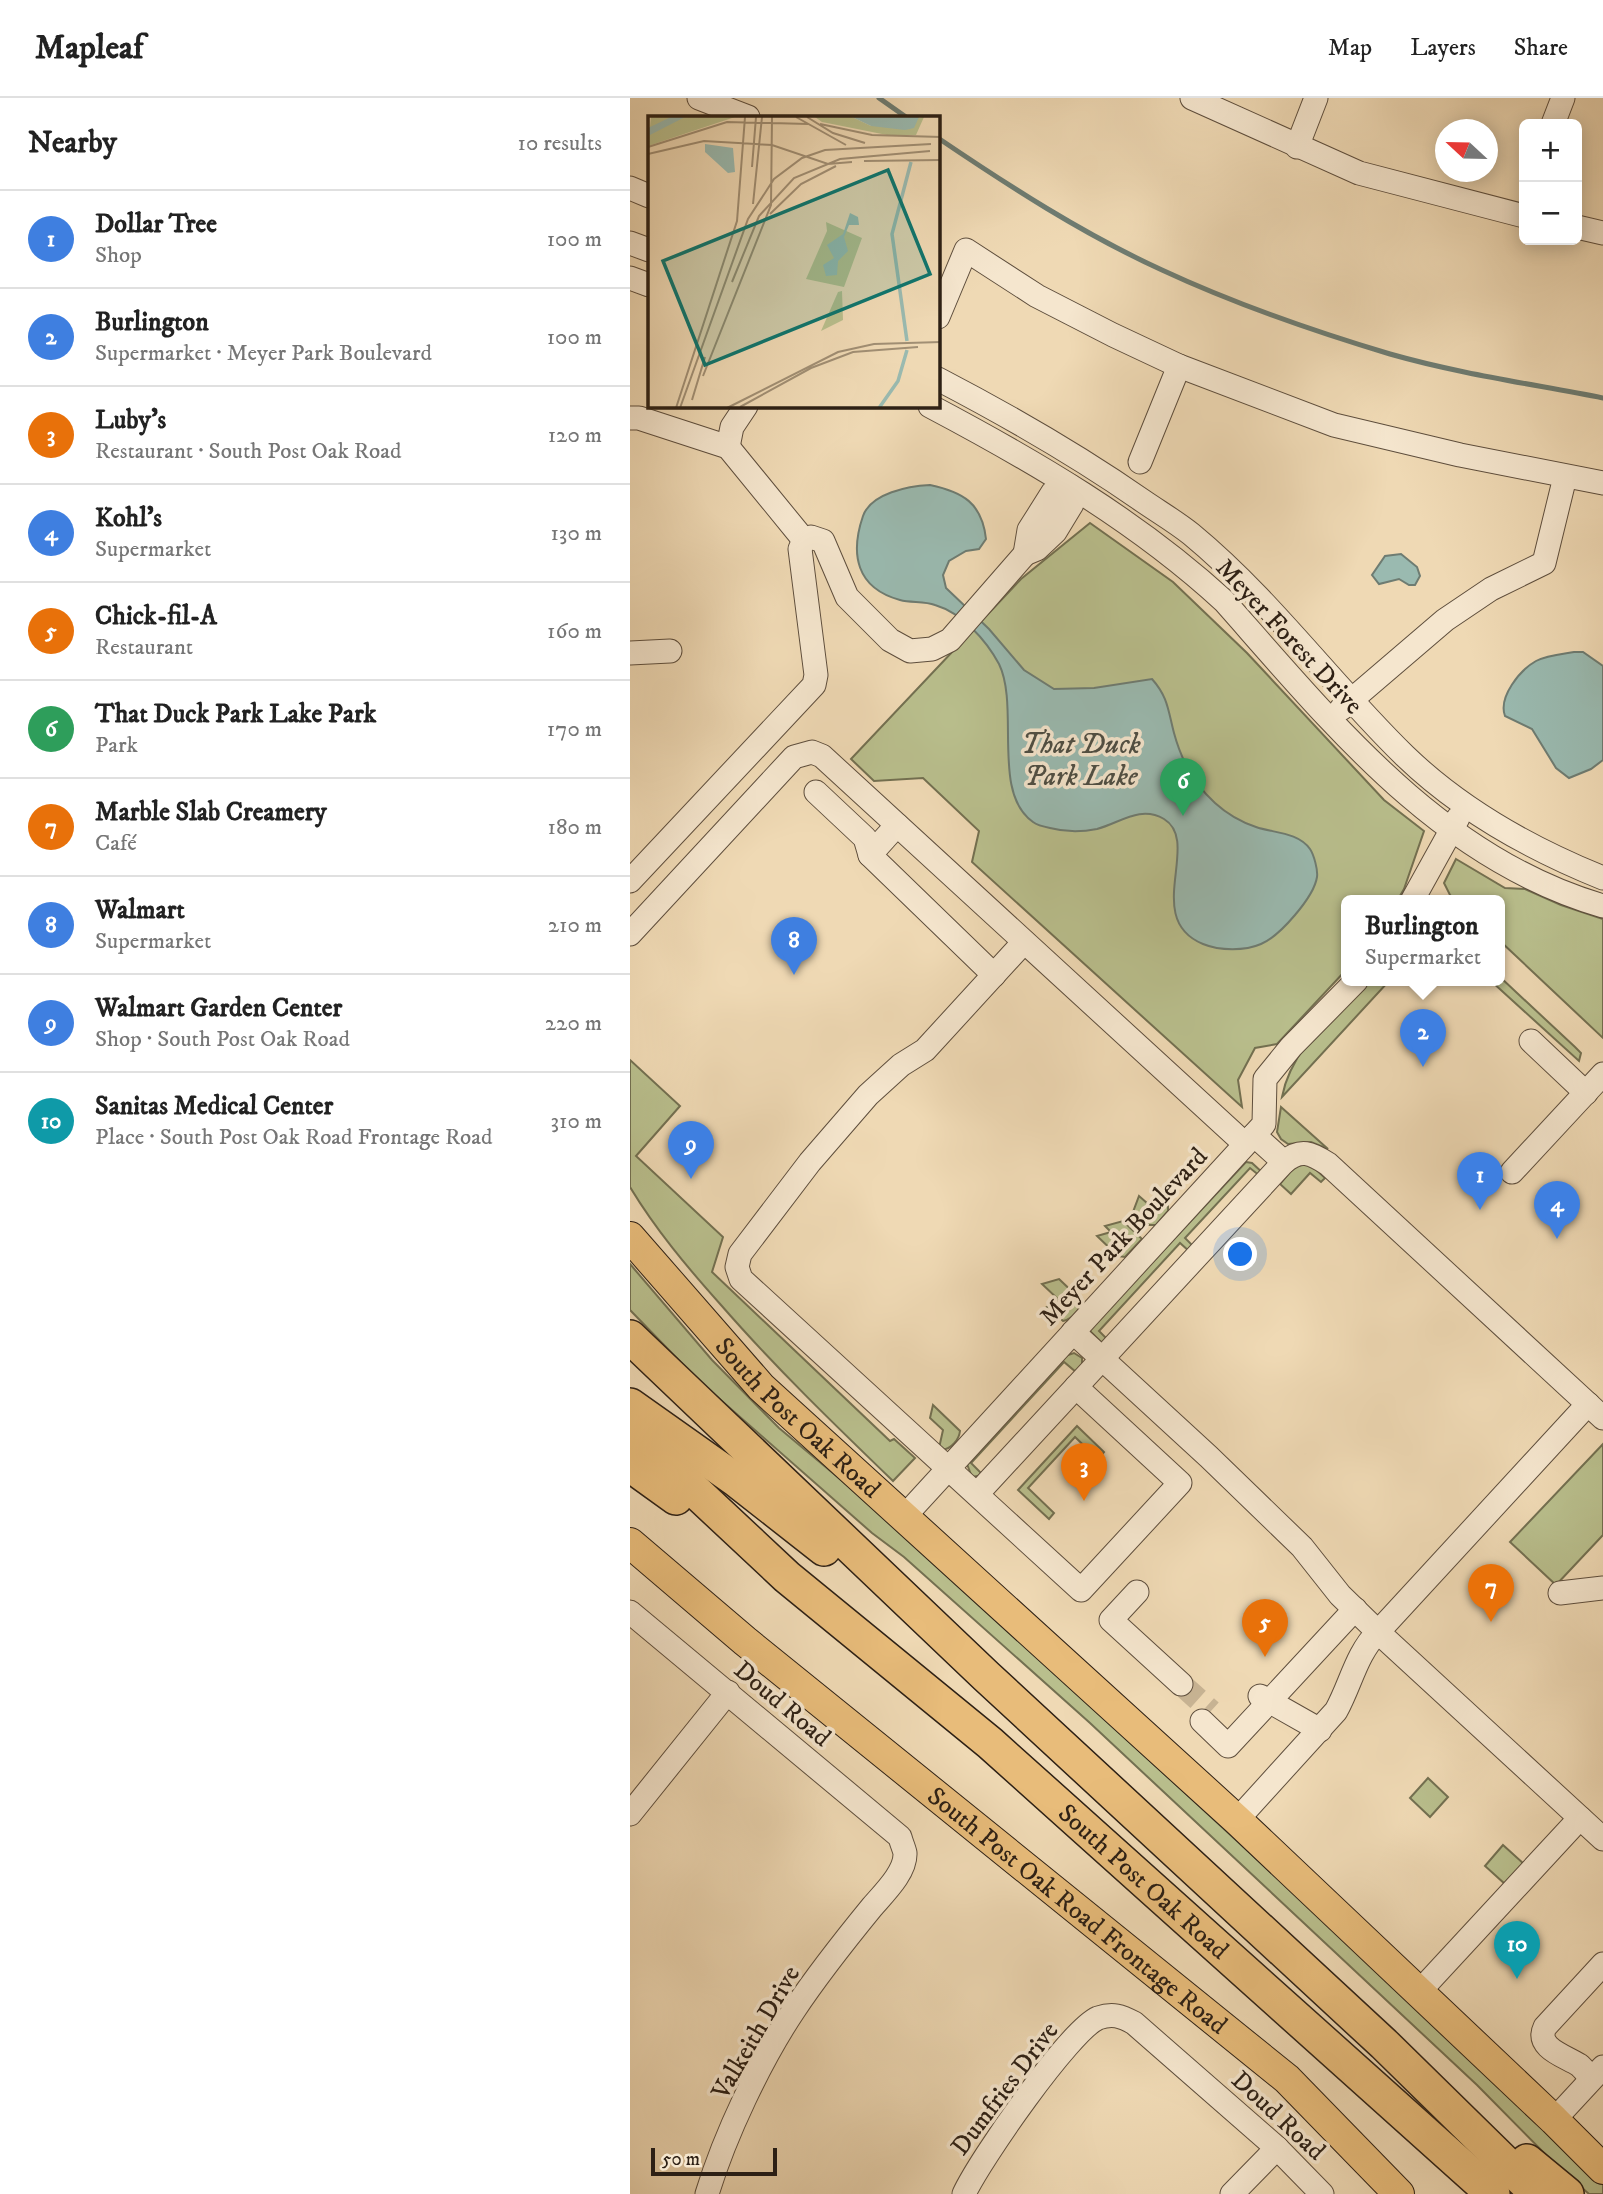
<!DOCTYPE html>
<meta charset="utf-8">
<style>
body{margin:0;font-family:"IM FELL DW Pica",serif;background:#f2f2f2;color:#222}
.controls{position:absolute;right:21px;top:21px;display:grid;overflow:hidden;border-radius:10px;box-shadow:0 4px 18px #0003}
.controls button{width:63px;height:63px;display:grid;place-items:center;padding:0;border:0;border-bottom:2px solid #e0e0e0;background:#fff;color:#222;font:35px sans-serif}
.compass{position:absolute;left:805px;top:21px;width:63px;height:63px;border-radius:50%;background:#fff;box-shadow:0 4px 18px #0003;rotate:292deg}
.scale{position:absolute;left:21px;bottom:18px;width:126px;box-sizing:border-box;padding-left:7px;border:4px solid #2d2015;border-top:0;font-size:19px;line-height:24px;white-space:nowrap;color:#2d2015;-webkit-text-stroke:5px #f5e6ce;paint-order:stroke}
.you{position:absolute;left:611px;top:1157px;width:24px;height:24px;margin:-18px;border:5px solid #fff;border-radius:50%;background:#1a73e8;box-shadow:0 0 0 10px #1a73e833}
.badge{display:grid;place-items:center;width:46px;height:46px;border-radius:50%;background:#8f2418;color:#fff;font-size:23px;font-weight:700}
.pin{position:absolute;translate:-50% -58px;filter:drop-shadow(0 2px 4px #0008)}
.pin::after{content:'';position:absolute;top:37px;width:24px;height:21px;background:inherit;clip-path:polygon(0 0,100% 0,50% 100%)}
.popup{position:absolute;left:711px;top:797px;width:164px;height:91px;box-sizing:border-box;display:grid;place-content:center;border-radius:10px;background:#fff;filter:drop-shadow(0 2px 5px #0005);font-size:23px;white-space:nowrap;color:#767676}
.popup b{font-size:26px;color:#222}
.popup::after{content:'';position:absolute;left:50%;top:100%;margin-left:-14px;border:14px solid transparent;border-top-color:#fff}
.list{margin:0;padding:0;list-style:none}
h2{display:flex;justify-content:space-between;align-items:center;height:91px;margin:0;padding:0 28px;font-size:30px}
h2 small{font-size:23px;font-weight:400;color:#767676}
.list li{display:grid;grid-template-columns:46px 1fr auto;gap:21px;align-items:center;box-sizing:border-box;height:98px;padding:0 28px;border-top:2px solid #e0e0e0}
.list b{display:block;font-size:26px;white-space:nowrap}
.list p{margin:0;font-size:23px;white-space:nowrap;color:#767676}
.list em{font-size:23px;font-style:normal;color:#767676}
.map{position:relative;flex:none;width:973px;height:2096px;overflow:hidden}
header{display:flex;align-items:center;gap:42px;box-sizing:border-box;height:98px;padding:0 35px;background:#fff;border-bottom:2px solid #e0e0e0}
header strong{font-size:33px}
nav{display:flex;gap:38px;margin-inline-start:auto;font-size:24px}
main{display:flex}
aside{flex:1;background:#fff}
.map>svg:first-child{display:block}
</style>
<header>
<strong>Mapleaf</strong>
<nav><a>Map</a><a>Layers</a><a>Share</a></nav>
</header>
<main>
<aside>
<h2>Nearby<small>10 results</small></h2>
<ul class="list">
<li><span class="badge" style="background:#3f7fe0">1</span><div><b>Dollar Tree</b><p>Shop</p></div><em>100 m</em></li>
<li><span class="badge" style="background:#3f7fe0">2</span><div><b>Burlington</b><p>Supermarket · Meyer Park Boulevard</p></div><em>100 m</em></li>
<li><span class="badge" style="background:#e8710a">3</span><div><b>Luby's</b><p>Restaurant · South Post Oak Road</p></div><em>120 m</em></li>
<li><span class="badge" style="background:#3f7fe0">4</span><div><b>Kohl's</b><p>Supermarket</p></div><em>130 m</em></li>
<li><span class="badge" style="background:#e8710a">5</span><div><b>Chick-fil-A</b><p>Restaurant</p></div><em>160 m</em></li>
<li><span class="badge" style="background:#2e9e5b">6</span><div><b>That Duck Park Lake Park</b><p>Park</p></div><em>170 m</em></li>
<li><span class="badge" style="background:#e8710a">7</span><div><b>Marble Slab Creamery</b><p>Café</p></div><em>180 m</em></li>
<li><span class="badge" style="background:#3f7fe0">8</span><div><b>Walmart</b><p>Supermarket</p></div><em>210 m</em></li>
<li><span class="badge" style="background:#3f7fe0">9</span><div><b>Walmart Garden Center</b><p>Shop · South Post Oak Road</p></div><em>220 m</em></li>
<li><span class="badge" style="background:#0f9aa8">10</span><div><b>Sanitas Medical Center</b><p>Place · South Post Oak Road Frontage Road</p></div><em>310 m</em></li>
</ul>
</aside>
<div class="map">
<svg width="973" height="2096" viewBox="0 0 973 2096">
<rect width="100%" height="100%" fill="#efd9b4"/>
<filter id="stains"><feTurbulence type="fractalNoise" baseFrequency=".00286" numOctaves="4"/><feColorMatrix values="0 0 0 0 .2 0 0 0 0 .09 0 0 0 0 .02 0 0 0 .5 -.17"/></filter>
<radialGradient id="worn" r=".72"><stop offset=".6" stop-color="#630" stop-opacity="0"/><stop offset="1" stop-color="#630" stop-opacity=".3"/></radialGradient>
<g fill="#b9bf8d" stroke="#737051" stroke-width="2">
<path d="M460 425 543 484 617 555 754 702 794 733 774 791 767 803H716V872L647 946 625 950 608 982 612 1009 342 764 349 733 293 680 244 683 221 661 391 481Z"/>
<path d="M826 761 875 790 895 791 931 807 973 821V940L870 843V803H826L820 797 814 785Z"/>
<path d="M870 879 945 949 951 955 949 963 861 883H870Z"/>
<path d="M734 883H759L652 999C661 951 703 917 734 883Z"/>
<path d="M0 962 50 1008 6 1058 93 1139 82 1174 260 1343 264 1341 285 1360 263 1383C204 1326 145 1269 91 1207 57 1169 26 1132 0 1089Z"/>
<path d="M651 1009 698 1051 681 1044 658 1046 651 1041 647 1034Z"/>
<path d="M616 1064 622 1065 634 1076 631 1079 620 1070 555 1140 564 1149 560 1154 550 1145 469 1233 479 1243 472 1245 459 1232Z"/>
<path d="M672 1067H681L695 1080 691 1084 680 1075 661 1096 650 1086 664 1069Z"/>
<path d="M509 1098 526 1113 530 1100 538 1108V1113L526 1127H519L503 1114Z"/>
<path d="M493 1123 512 1141 495 1159 488 1158 467 1138 481 1134 475 1128Z"/>
<path d="M0 1166 82 1262 149 1330 265 1427 870 1986 973 2085V2096H959L925 2066 847 1987 460 1625 274 1459 242 1435 68 1282 0 1212Z"/>
<path d="M429 1181 451 1202C450 1212 443 1221 433 1223L417 1209 429 1202 412 1186Z"/>
<path d="M444 1255 452 1260V1267L446 1274 434 1264 341 1365 353 1377 342 1379 337 1366 435 1258Z"/>
<path d="M303 1307 330 1333C329 1342 321 1351 312 1352L309 1350 313 1332 300 1320Z"/>
<path d="M447 1328 474 1354 468 1361 445 1339 398 1390 424 1415 419 1421 388 1392Z"/>
<path d="M973 1346V1437L926 1487 880 1444Z"/>
<path d="M798 1680 818 1699 800 1719 780 1700Z"/>
<path d="M873 1747 894 1766 875 1786 855 1768Z"/>
</g>
<g fill="#9abab0" stroke="#6e7c72" stroke-width="2">
<path d="M300 387C333 394 352 405 356 441L349 451 336 453 319 463 313 477 316 490 359 531 394 572 424 591 464 590 522 581C538 599 538 612 544 635 551 661 564 686 585 705 596 715 611 724 626 729 643 735 668 734 680 751 684 757 688 772 687 779 684 799 650 838 631 846 615 853 590 853 573 846 512 821 572 744 534 721 510 707 490 725 467 731 452 734 435 734 420 730 415 729 407 727 403 724 361 695 390 609 369 566 356 542 332 515 305 507 294 503 281 505 270 502 226 490 220 456 233 418 241 395 279 388 300 387Z"/>
<path d="M771 456 787 469 790 478 785 487H779L769 481 749 486 742 477 755 458Z"/>
<path d="M944 554H953L973 568V662L961 671 939 680 926 670 902 631 875 618C868 599 890 572 906 563 917 557 932 556 944 554Z"/>
</g>
<g fill="none" stroke-linecap="round" stroke-linejoin="round">
<g stroke="#6e7c72" stroke-width="5">
<path d="M249 0 276 19"/>
<path d="M308 40C379 88 453 136 532 172 605 206 683 233 760 256 830 276 902 286 973 300"/>
</g>
<path stroke="#c8b494" stroke-width="23" stroke-dasharray="23 11" stroke-linecap="butt" d="M551 1586 581 1613"/>
<g stroke="#5e4e3d" stroke-width="25">
<g id="minor">
<path d="M69 0 118 19"/>
<path d="M562 0 729 75 894 118"/>
<path d="M923 26 933 0"/>
<path d="M667 49 686 0"/>
<path d="M0 90 19 98"/>
<path d="M947 129 973 135"/>
<path d="M0 145 19 152"/>
<path d="M0 180 19 187"/>
<path d="M308 219 336 152 407 198 483 237 549 268 704 327 830 357 973 385"/>
<path d="M308 281C379 318 447 357 513 403 529 414 546 424 561 436 641 502 701 586 775 658 831 712 901 751 973 780"/>
<path d="M300 308C404 363 507 423 594 503 702 625 810 761 973 808"/>
<path d="M0 320H9L98 349 174 442"/>
<path d="M98 349 102 329 116 308"/>
<path d="M510 364 549 268"/>
<path d="M440 388 442 406 425 434 407 451 395 456 399 432 423 394Z"/>
<path d="M0 555 40 553"/>
<path d="M711 611 815 522 861 491 914 465 935 379"/>
<path d="M186 694 235 740 240 757 267 727"/>
<path d="M240 757 364 877"/>
<path d="M0 783 184 587 186 577 170 451 174 442 181 439 193 443 217 499 260 542 280 553 302 551 320 542 395 456"/>
<path d="M782 803 828 720"/>
<path d="M0 836 164 659 182 654 192 658 615 1046"/>
<path d="M394 844 295 952 271 967 238 997 180 1064 110 1156 107 1169 111 1181 451 1492 550 1385 446 1289"/>
<path d="M901 943 956 995"/>
<path d="M624 1037 654 1064C671 1050 681 1055 698 1066L973 1320"/>
<path d="M882 1074 973 976"/>
<path d="M443 1234 579 1359 672 1449 710 1497 748 1534C726 1556 721 1586 706 1613L607 1722"/>
<path d="M958 1306 748 1534 973 1741"/>
<path d="M347 1396 654 1064"/>
<path d="M273 1420 634 1026 635 981 661 949 726 883"/>
<path d="M507 1494 481 1522 551 1586"/>
<path d="M930 1495 973 1490"/>
<path d="M0 1514 270 1739C271 1744 274 1750 275 1755 276 1774 254 1795 242 1809 215 1842 188 1876 164 1912 130 1963 95 2037 77 2096"/>
<path d="M630 1598 690 1632"/>
<path d="M572 1623 598 1648 725 1511"/>
<path d="M0 1716 98 1594"/>
<path d="M789 1894 950 1720"/>
<path d="M961 1980C957 1976 953 1970 949 1967 935 1958 905 1950 915 1929L973 1866"/>
<path d="M924 2022 973 1969"/>
<path d="M334 2096C349 2063 439 1933 468 1920 483 1915 491 1918 504 1925L647 2050 692 2096"/>
<path d="M602 2096 647 2050"/>
</g>
</g>
<g stroke="#2d2015" stroke-width="32">
<g id="major">
<path id="s1" d="M0 1139 131 1289 607 1722 924 2022 973 2071"/>
<path id="s2" d="M0 1445 115 1543 657 1981 769 2096"/>
</g>
</g>
<g stroke="#2d2015" stroke-width="36">
<g id="highway">
<path d="M0 1239 356 1578 754 1946 907 2096"/>
<path d="M0 1307 106 1382 194 1451"/>
<path id="s3" d="M0 1332 157 1479 360 1645 863 2096"/>
<path d="M0 1367 46 1400"/>
<path d="M897 2063 937 2096"/>
</g>
</g>
<use href="#minor" stroke="#f5e6ce" stroke-width="23"/>
<use href="#major" stroke="#e8bc7a" stroke-width="30"/>
<use href="#highway" stroke="#e8bc7a" stroke-width="33"/>
</g>
<g text-anchor="middle" stroke-width="7" stroke-linejoin="round" paint-order="stroke">
<g font-size="26" fill="#2d2015" stroke="#f5e6ce">
<text transform="translate(660 538) rotate(47)" y="9">Meyer Forest Drive</text>
<text transform="translate(493 1138) rotate(-47)" y="9">Meyer Park Boulevard</text>
<text dy="9" stroke="none"><textPath href="#s1" startOffset="247">South Post Oak Road</textPath></text>
<text transform="translate(153 1605) rotate(40)" y="9">Doud Road</text>
<text dy="9" stroke="none"><textPath href="#s3" startOffset="684">South Post Oak Road</textPath></text>
<text dy="9" stroke="none"><textPath href="#s2" startOffset="579">South Post Oak Road Frontage Road</textPath></text>
<text transform="translate(125 1934) rotate(-60)" y="9">Valkeith Drive</text>
<text transform="translate(374 1990) rotate(-53)" y="9">Dumfries Drive</text>
<text transform="translate(649 2017) rotate(43)" y="9">Doud Road</text>
</g>
<g font-size="28" font-style="italic" fill="#4e4e44" stroke="#f5e6ce">
<text x="451" y="655">That Duck<tspan x="451" dy="32">Park Lake</tspan></text>
</g>
</g>
<g transform="translate(18 18)">
<rect width="292" height="292" fill="#efd9b4"/>
<path d="M3 1H87L0 30ZM167 1H204L223 10 276 1 268 19H239L174 6ZM178 106 214 122 196 171 158 163 179 115ZM194 175 195 204 173 215 190 176Z" fill="#b9bf8d"/>
<path d="M23 1H37L0 20V12ZM204 1H271L266 12 257 14 223 10ZM57 28 85 32 87 56 80 57 57 36ZM202 97 210 101 211 109H201L196 121 200 135 190 145 189 159 178 160 175 149 186 142 179 129 195 118Z" fill="#9abab0"/>
<path fill="none" stroke="#9abab0" stroke-width="3.5" d="M259 225 244 118 263 46M231 292 250 265 259 234"/>
<path fill="none" stroke="#a18f74" stroke-width="2" d="M148 1 198 29M159 1 185 17 217 27M172 8 224 19 293 21M0 31 79 6 160 8M0 38 56 25 124 29 180 48 204 46M216 45 292 44M104 51 108 1M105 88 114 1M122 98 153 68 188 50M84 166 111 100 146 62 192 43 282 35M55 260 123 89 124 1M44 284 57 241M92 291 163 252 205 236 270 231M28 292 89 105 97 1M32 292 100 103 126 63 154 42 177 34 283 28M79 292 190 236 226 228 293 226"/>
<path fill="#0f766e" fill-opacity="0.15" stroke="#0f766e" stroke-width="3.5" d="M240 54 282 158 57 249 15 145Z"/>
<rect width="292" height="292" fill="none" stroke="#2d2015" stroke-width="3.5"/>
</g>
<rect width="100%" height="100%" filter="url(#stains)"/>
<rect width="100%" height="100%" fill="url(#worn)"/>
</svg>
<div class="controls">
<button>+</button>
<button>−</button>
</div>
<svg class="compass" viewBox="-18 -18 36 36"><path d="M0-13l5 13h-10z" fill="#e53935"/><path d="M0 13l5-13h-10z" fill="#767676"/></svg>
<div class="scale">50 m</div>
<div class="you"></div>
<div class="pin badge" style="left:850px;top:1112px;background:#3f7fe0">1</div>
<div class="pin badge" style="left:793px;top:969px;background:#3f7fe0">2</div>
<div class="popup"><b>Burlington</b>Supermarket</div>
<div class="pin badge" style="left:454px;top:1403px;background:#e8710a">3</div>
<div class="pin badge" style="left:927px;top:1141px;background:#3f7fe0">4</div>
<div class="pin badge" style="left:635px;top:1559px;background:#e8710a">5</div>
<div class="pin badge" style="left:553px;top:718px;background:#2e9e5b">6</div>
<div class="pin badge" style="left:861px;top:1524px;background:#e8710a">7</div>
<div class="pin badge" style="left:164px;top:877px;background:#3f7fe0">8</div>
<div class="pin badge" style="left:61px;top:1081px;background:#3f7fe0">9</div>
<div class="pin badge" style="left:887px;top:1881px;background:#0f9aa8">10</div>
</div>
</main>
